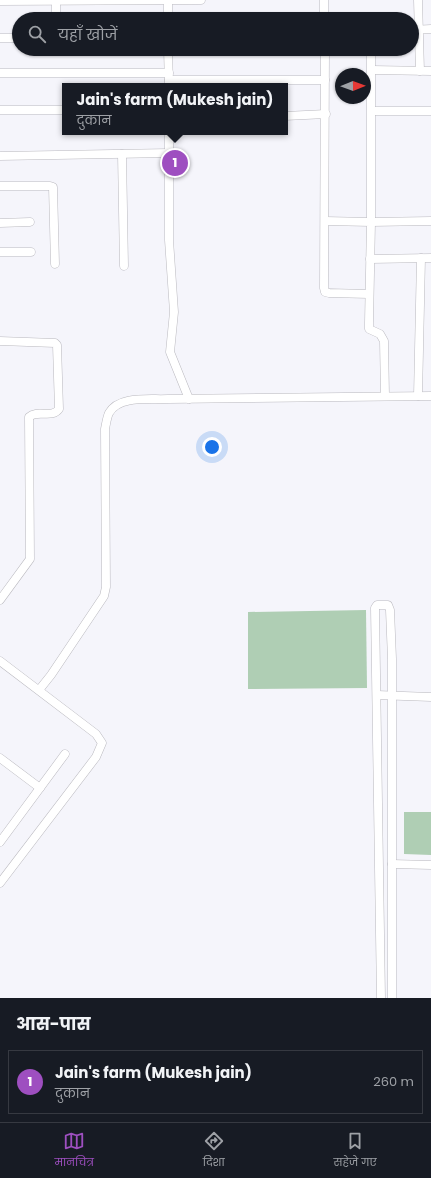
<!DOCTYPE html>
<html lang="hi">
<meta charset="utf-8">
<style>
body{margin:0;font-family:Poppins,"Noto Sans Devanagari",sans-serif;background:#20242c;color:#f1f3f6}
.compass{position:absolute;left:335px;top:68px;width:36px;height:36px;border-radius:50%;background:#171b24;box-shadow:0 1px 3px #0004;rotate:89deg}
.you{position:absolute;left:212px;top:447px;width:14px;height:14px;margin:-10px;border:3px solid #fff;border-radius:50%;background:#1a73e8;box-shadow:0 0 0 6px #1a73e833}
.badge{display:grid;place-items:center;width:26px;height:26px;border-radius:50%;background:#9e4fc0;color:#fff;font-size:13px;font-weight:700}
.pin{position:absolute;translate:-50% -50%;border:2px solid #fff;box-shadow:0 1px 4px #0006}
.popup{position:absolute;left:62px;top:83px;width:226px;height:52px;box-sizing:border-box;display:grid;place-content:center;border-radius:0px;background:#171b24;filter:drop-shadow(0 1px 3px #0005);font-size:13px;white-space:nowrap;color:#9ea1a6}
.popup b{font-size:15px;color:#f1f3f6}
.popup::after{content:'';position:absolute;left:50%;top:100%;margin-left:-8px;border:8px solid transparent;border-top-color:#171b24}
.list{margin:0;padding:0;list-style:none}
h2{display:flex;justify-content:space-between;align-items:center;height:52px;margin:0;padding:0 16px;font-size:17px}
h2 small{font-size:13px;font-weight:400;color:#9ea1a6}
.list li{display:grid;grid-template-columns:26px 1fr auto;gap:12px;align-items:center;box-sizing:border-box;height:64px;margin:0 8px 8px;padding:0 8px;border:1px solid #363941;border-radius:0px}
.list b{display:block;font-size:15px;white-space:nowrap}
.list p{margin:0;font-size:13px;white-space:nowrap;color:#9ea1a6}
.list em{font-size:13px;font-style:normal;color:#9ea1a6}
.icon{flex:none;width:22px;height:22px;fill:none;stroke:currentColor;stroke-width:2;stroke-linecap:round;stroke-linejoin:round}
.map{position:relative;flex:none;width:431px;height:998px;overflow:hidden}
.search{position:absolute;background:#171b24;box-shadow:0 1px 3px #0004;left:12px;right:12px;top:12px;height:44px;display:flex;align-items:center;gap:10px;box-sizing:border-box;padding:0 14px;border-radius:22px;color:#9ea1a6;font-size:15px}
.sheet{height:124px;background:#171b24}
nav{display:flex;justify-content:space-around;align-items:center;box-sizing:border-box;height:56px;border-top:1px solid #363941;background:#171b24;font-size:11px;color:#9ea1a6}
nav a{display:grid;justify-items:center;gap:2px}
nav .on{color:#9e4fc0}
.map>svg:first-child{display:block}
</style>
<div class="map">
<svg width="431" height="998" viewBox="0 0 431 998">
<rect width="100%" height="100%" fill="#f5f5fb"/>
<g fill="#afceb4">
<path d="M366 610 367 688 248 689V612Z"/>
<path d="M404 812H431V855L404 854Z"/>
</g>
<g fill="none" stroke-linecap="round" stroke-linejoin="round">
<g stroke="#bab9bf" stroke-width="9">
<g id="minor">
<path d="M168 0V19"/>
<path d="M324 0V19"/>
<path d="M418 0 420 71"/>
<path d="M0 1 201 0"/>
<path d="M56 19V1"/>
<path d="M412 30 431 29"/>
<path d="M0 38H19"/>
<path d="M168 49 169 86"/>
<path d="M325 49 324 288 325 292 329 293 369 294"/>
<path d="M371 49V222L431 221"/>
<path d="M372 70 431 71"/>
<path d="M0 73H169"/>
<path d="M169 80H325"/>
<path d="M0 110H65"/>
<path d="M372 111H431"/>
<path d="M285 116 326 114"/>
<path d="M169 132V240L174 312 170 352 189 399"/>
<path d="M122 154 124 266"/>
<path d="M0 156 169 153"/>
<path d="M0 186H50L53 187 55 264"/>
<path d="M325 221 371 222 369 323V329L380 334 384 341 385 396"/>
<path d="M0 223 30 222"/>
<path d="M0 252H31"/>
<path d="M370 259 431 258"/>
<path d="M0 341 55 343 57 345 59 409C52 419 37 409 29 417L30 559 0 600"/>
<path d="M418 396 421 258"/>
<path d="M0 661 96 734 102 743 96 757 0 883"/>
<path d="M39 690 51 675 104 596 106 587 105 429C106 424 107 417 109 413 119 395 150 400 168 399L431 396"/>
<path d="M377 695 431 697"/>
<path d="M0 758 40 788"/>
<path d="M0 842 65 754"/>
<path d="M392 864 431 865"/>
<path d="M381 998 375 608 377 605H388L390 610 392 659V998"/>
</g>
</g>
<use href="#minor" stroke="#fff" stroke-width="8"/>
</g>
</svg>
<svg class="compass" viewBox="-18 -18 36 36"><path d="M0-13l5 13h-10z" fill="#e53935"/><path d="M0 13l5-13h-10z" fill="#9ea1a6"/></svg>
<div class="you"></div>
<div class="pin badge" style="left:175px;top:163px">1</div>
<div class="popup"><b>Jain's farm (Mukesh jain)</b>दुकान</div>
<div class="search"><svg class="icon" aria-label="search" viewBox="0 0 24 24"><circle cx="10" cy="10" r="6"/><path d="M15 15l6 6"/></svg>यहाँ खोजें</div>
</div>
<section class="sheet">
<h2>आस-पास<small></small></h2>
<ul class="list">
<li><span class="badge">1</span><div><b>Jain's farm (Mukesh jain)</b><p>दुकान</p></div><em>260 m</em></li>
</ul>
</section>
<nav>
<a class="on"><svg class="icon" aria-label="map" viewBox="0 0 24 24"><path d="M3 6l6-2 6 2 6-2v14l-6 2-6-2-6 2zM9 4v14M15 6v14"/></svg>मानचित्र</a>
<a><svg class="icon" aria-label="directions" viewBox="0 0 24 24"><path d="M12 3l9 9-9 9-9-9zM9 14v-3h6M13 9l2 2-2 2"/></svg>दिशा</a>
<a><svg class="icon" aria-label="saved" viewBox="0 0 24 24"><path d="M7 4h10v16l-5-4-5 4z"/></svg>सहेजे गए</a>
</nav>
